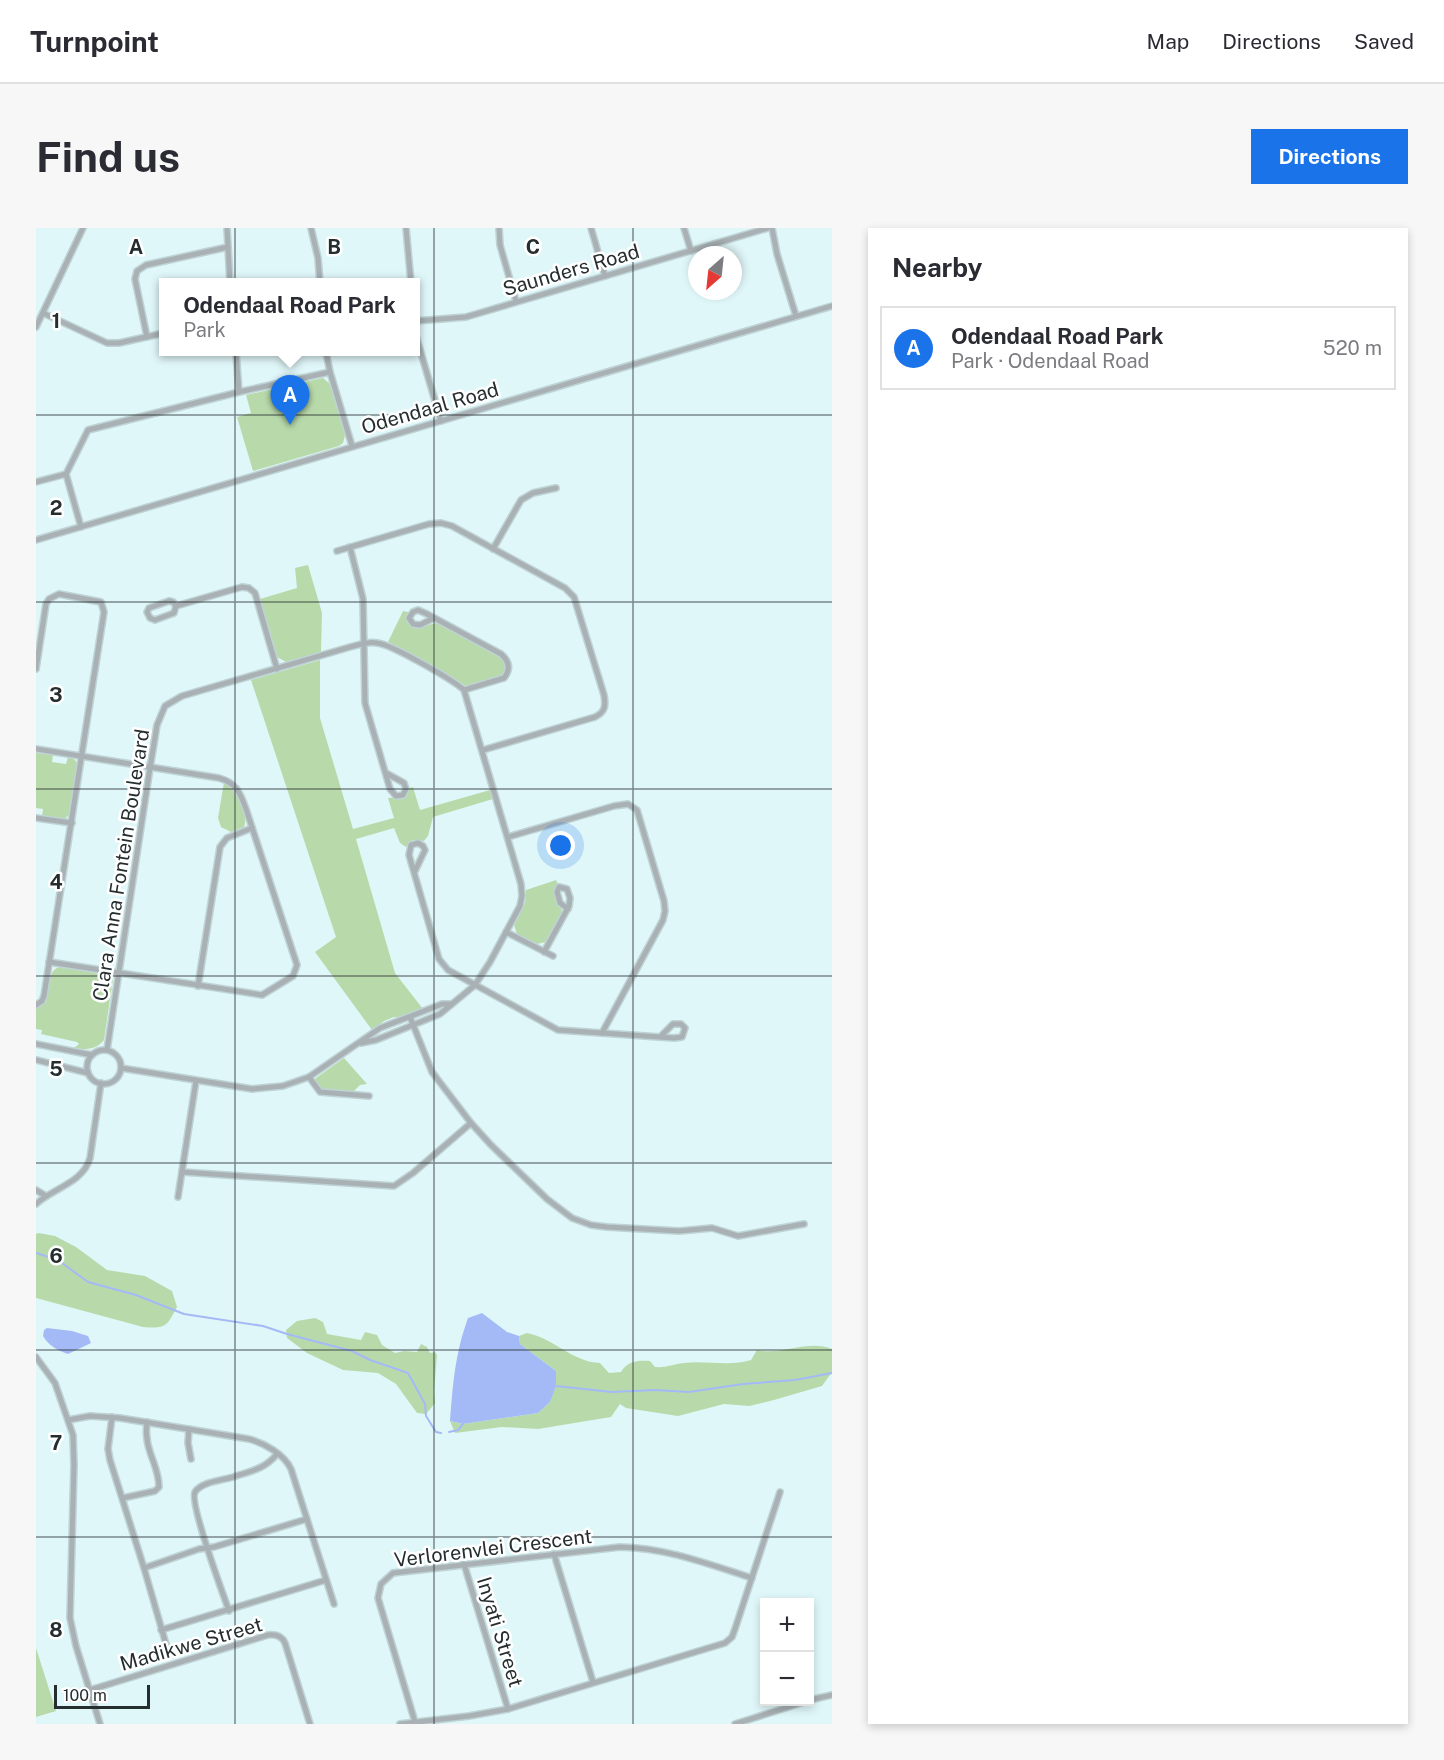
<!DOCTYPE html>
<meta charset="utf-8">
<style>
body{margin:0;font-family:"Public Sans",sans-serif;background:#f7f7f7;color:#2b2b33}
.controls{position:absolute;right:18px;bottom:18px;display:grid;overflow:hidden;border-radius:0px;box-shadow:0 3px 9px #0003}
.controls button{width:54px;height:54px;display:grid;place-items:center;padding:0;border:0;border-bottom:2px solid #e1e1e2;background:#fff;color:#2b2b33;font:30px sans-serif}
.compass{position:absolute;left:652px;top:18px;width:54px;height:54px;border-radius:50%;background:#fff;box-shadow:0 3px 9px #0003;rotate:207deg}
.scale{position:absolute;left:18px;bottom:15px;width:96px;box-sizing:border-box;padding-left:6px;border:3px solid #252e2f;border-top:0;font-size:16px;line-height:21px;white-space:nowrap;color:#252e2f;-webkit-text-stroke:4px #fff;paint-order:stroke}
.you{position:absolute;left:525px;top:618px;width:21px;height:21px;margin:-15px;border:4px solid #fff;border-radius:50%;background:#1a73e8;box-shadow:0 0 0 9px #1a73e833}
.badge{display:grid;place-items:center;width:39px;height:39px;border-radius:50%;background:#1a73e8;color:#fff;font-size:20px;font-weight:700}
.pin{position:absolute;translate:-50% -50px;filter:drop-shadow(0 2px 3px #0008)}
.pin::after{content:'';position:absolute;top:32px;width:21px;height:18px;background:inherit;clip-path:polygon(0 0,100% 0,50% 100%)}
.popup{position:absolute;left:123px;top:50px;width:261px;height:78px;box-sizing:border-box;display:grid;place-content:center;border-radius:0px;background:#fff;filter:drop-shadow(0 2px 4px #0005);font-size:20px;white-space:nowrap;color:#7c7c81}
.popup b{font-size:22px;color:#2b2b33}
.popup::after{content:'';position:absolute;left:50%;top:100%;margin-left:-12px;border:12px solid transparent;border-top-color:#fff}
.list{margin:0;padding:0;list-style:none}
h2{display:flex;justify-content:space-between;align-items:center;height:78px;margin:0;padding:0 24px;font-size:26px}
h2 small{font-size:20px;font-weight:400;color:#7c7c81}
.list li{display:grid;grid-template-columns:39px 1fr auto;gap:18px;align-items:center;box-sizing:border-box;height:84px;margin:0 12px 12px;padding:0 12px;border:2px solid #e1e1e2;border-radius:0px}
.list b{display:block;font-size:22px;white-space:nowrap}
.list p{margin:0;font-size:20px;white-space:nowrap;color:#7c7c81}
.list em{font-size:20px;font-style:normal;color:#7c7c81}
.map{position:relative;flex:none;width:796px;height:1496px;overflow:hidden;border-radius:0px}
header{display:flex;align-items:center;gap:36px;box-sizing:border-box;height:84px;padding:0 30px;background:#fff;border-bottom:2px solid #e1e1e2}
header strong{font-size:28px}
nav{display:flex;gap:33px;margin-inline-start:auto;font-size:21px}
.intro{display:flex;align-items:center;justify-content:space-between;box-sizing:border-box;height:144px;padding:0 36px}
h1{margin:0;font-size:42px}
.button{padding:15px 27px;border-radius:0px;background:#1a73e8;color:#fff;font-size:21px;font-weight:700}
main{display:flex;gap:36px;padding:0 36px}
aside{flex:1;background:#fff;border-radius:0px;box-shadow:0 3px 9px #0003}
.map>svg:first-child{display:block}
</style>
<header>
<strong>Turnpoint</strong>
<nav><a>Map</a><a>Directions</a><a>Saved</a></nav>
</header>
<div class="intro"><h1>Find us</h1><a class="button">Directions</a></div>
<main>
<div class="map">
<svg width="796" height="1496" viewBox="0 0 796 1496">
<rect width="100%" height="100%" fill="#e0f7f9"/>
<g fill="#b8daab">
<path d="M287 150 294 156 309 207 307 215 303 218 217 243 201 189 215 185 210 167Z"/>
<path d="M272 337 286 385 285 424 250 434 241 429 224 371 261 360 259 340Z"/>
<path d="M367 383 372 384V393C380 405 390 396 402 395L465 430 470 436 468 445 464 448 430 458 352 414Z"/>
<path d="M284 432V490L317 601 358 590 352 570 367 569 374 560 377 559 384 582 454 562 457 571 397 589 392 608 388 613 377 612 370 619 364 615 358 600 320 611 359 745 387 781 364 790 358 789 348 793 336 802 279 724 300 709 215 452Z"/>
<path d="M0 525 17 527 16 534 30 536 32 529 38 531 41 535 34 585 29 591 6 588 7 581 0 580Z"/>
<path d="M188 554C200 560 213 587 208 599L195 604 185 599 182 590Z"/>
<path d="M520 652 522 656C512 667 525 673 526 684L510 714 501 716 481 706 478 697 489 675 490 662Z"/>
<path d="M23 739 71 747 77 751 68 812C60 822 50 822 38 820L43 816 41 814 5 806 6 802 0 801V780L10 773C13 762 11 743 23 739Z"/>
<path d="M308 830 331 856 324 857 317 864 285 861 279 853 280 850Z"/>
<path d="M3 1005 19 1008 40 1019 71 1042 109 1048 136 1063 141 1079C131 1098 130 1101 107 1099L0 1070V1006Z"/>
<path d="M279 1090 287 1094 291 1106 325 1112 329 1104 341 1107 346 1117 359 1125 368 1123 381 1124 385 1116 391 1119 394 1125 399 1124 401 1127 398 1163 399 1175 390 1186 381 1185 360 1156 342 1145 307 1142 271 1125 251 1110 250 1102 261 1093Z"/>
<path d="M491 1105C518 1110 536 1134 564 1135L573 1145 585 1144C591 1133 603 1132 614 1133L619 1139C630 1140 637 1136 648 1135 670 1132 693 1139 715 1132L721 1122C745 1128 772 1111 796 1121V1144L786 1158 738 1172 713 1178 688 1176 642 1188 590 1180 584 1176 575 1189 502 1201 466 1199 419 1205 414 1193 427 1196 502 1185 514 1174 520 1143 484 1116 483 1108Z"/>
<path d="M0 1420 20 1483 0 1489Z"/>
</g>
<g fill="#a4baf7">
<path d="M446 1085 471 1104 483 1108 484 1116 520 1143V1158L514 1174 502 1185 427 1196 414 1193C417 1155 419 1126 432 1090Z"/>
<path d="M11 1100 36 1103 52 1108 55 1115 32 1126C21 1122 13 1118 7 1108L8 1102Z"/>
</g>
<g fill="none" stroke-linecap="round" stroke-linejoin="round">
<g stroke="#a4baf7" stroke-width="2">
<path d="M0 1025 22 1032 52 1054 100 1067 148 1086 227 1098 251 1106 316 1123 334 1132 372 1145 389 1176 390 1188 400 1204 405 1205"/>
<path d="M520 1158 576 1164 619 1162 653 1164 707 1156 759 1152 796 1145"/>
<path d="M413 1204 422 1202 427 1196"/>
</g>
<g stroke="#bed3d5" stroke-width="8">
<g id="street">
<path d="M191 0 194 55"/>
<path d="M275 0 282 30 284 55"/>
<path d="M370 0 375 55"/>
<path d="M463 0 464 17 480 73"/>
<path d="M555 0 569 48"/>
<path d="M648 0 655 23"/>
<path d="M736 0 741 26 760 88"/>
<path d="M7 85 71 115H83L128 105"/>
<path d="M380 93 430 89 732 0"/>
<path d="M0 99 47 0"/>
<path d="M380 108 405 193"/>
<path d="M111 109 99 51 101 43 110 37 192 19"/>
<path d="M200 124 203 164"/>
<path d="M290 124 294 144 316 218"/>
<path d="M0 254 30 246"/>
<path d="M45 299 30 246 52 202 203 164 294 144"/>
<path d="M0 312 796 78"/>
<path d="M314 319 327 371 329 475 354 561 360 568 367 567 370 561 368 555 350 545"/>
<path d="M457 321 485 272 497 265 520 260"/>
<path d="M301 323 393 296 405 295 416 298 529 360 538 369 568 467C570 478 569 484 559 489L447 522"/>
<path d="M133 373 137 374 140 378 138 385 119 392 114 390 111 384 113 380Z"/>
<path d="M140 378 206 359 213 360 219 365 241 441"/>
<path d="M398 390 384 397 377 396 373 390 377 384 382 382 391 386 465 426C473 433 475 441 468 450L428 462"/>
<path d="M0 441 10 376 13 371 23 366 65 374 68 384 8 768 6 773 0 777"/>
<path d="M0 521 183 550C201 555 204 565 210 581L261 737 257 748 226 767 13 734"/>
<path d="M0 590 36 595"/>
<path d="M472 609 578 578 592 576 601 582 628 673 629 683 627 692 566 805"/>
<path d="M379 643 389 622 387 618 382 615 375 617 373 627 403 731 412 742 522 802 638 810 646 809 649 800 645 796H637L625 808"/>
<path d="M470 704 517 728"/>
<path d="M508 724 533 678 534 670 531 661 523 659 521 664 524 675 532 681"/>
<path d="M162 758 184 619 191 610 216 600"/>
<path d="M374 789 396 844 435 895 455 917 511 971 536 990 555 997 571 999 643 1003 676 1000 702 1008 768 996"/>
<path d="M0 816 56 827"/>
<path d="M71 822 114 540 121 497 129 478 146 468 314 419C323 417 332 413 341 415 355 416 417 452 428 462L485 656 486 668 484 678 454 734 439 757 404 786 340 812 325 815"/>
<circle cx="68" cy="839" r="17"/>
<path d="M0 832 52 845"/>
<path d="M85 840 216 861 247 858 273 849 344 800 406 776H415"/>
<path d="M273 849 284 864 333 868"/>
<path d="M146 944 358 958 377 945 435 895"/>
<path d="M0 962 10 968"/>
<path d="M142 969 160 853"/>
<path d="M0 976C17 960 47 955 54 930L65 855"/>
<path d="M0 1129 19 1155 37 1207 38 1237 34 1390 40 1418 64 1496"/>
<path d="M76 1189 72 1221 74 1232 108 1340 132 1423"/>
<path d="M32 1192 54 1188 84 1190 213 1211C228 1215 248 1226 255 1241L298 1376"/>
<path d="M153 1201 152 1215 155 1231"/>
<path d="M87 1270 119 1263 123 1259C123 1236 107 1222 111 1194"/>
<path d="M518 1326 557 1454"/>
<path d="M428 1336 472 1481"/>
<path d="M108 1340 163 1321 178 1319 271 1291"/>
<path d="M193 1383C187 1366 153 1274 159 1264 165 1254 187 1252 197 1249 215 1243 229 1241 241 1226"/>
<path d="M125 1402 290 1352"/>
<path d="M54 1462 232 1407C240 1406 246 1408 249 1415L274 1496"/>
<path d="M774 1472 796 1467"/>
<path d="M379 1494 342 1370 345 1356 357 1345 584 1319C631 1320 672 1336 716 1350"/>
<path d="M364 1496 433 1488 472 1481 689 1415 696 1409 699 1401 744 1264"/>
<path d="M699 1496 768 1474"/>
</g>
</g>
<use href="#street" stroke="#a9b1b5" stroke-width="5"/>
</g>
<path fill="none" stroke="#252e2f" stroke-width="1.5" stroke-opacity="0.55" d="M199 0V1496M398 0V1496M597 0V1496M0 187H796M0 374H796M0 561H796M0 748H796M0 935H796M0 1122H796M0 1309H796"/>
<g text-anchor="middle" stroke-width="5" stroke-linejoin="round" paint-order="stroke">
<g font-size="20" fill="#252e2f" stroke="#fff">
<text transform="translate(535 42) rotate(-16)" y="7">Saunders Road</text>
<text transform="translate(394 180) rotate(-16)" y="7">Odendaal Road</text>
<text transform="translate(85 637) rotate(-81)" y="7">Clara Anna Fontein Boulevard</text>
<text transform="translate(457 1320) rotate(-7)" y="7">Verlorenvlei Crescent</text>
<text transform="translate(464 1404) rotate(73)" y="7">Inyati Street</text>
<text transform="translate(155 1416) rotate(-16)" y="7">Madikwe Street</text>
</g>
</g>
<g font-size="20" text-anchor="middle" font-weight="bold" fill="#252e2f" stroke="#fff" stroke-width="5" stroke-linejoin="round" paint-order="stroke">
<text x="100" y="26">A</text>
<text x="298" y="26">B</text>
<text x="497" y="26">C</text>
<text x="20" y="100">1</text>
<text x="20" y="287">2</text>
<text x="20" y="474">3</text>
<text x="20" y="661">4</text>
<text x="20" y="848">5</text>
<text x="20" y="1035">6</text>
<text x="20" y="1222">7</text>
<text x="20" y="1409">8</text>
</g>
</svg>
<div class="controls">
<button>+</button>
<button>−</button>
</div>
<svg class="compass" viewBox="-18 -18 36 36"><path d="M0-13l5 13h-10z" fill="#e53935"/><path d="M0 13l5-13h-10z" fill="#7c7c81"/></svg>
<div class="scale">100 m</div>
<div class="you"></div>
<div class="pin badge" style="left:254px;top:197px">A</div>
<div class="popup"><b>Odendaal Road Park</b>Park</div>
</div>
<aside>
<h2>Nearby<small></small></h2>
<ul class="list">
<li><span class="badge">A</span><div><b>Odendaal Road Park</b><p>Park · Odendaal Road</p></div><em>520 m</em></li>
</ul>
</aside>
</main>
